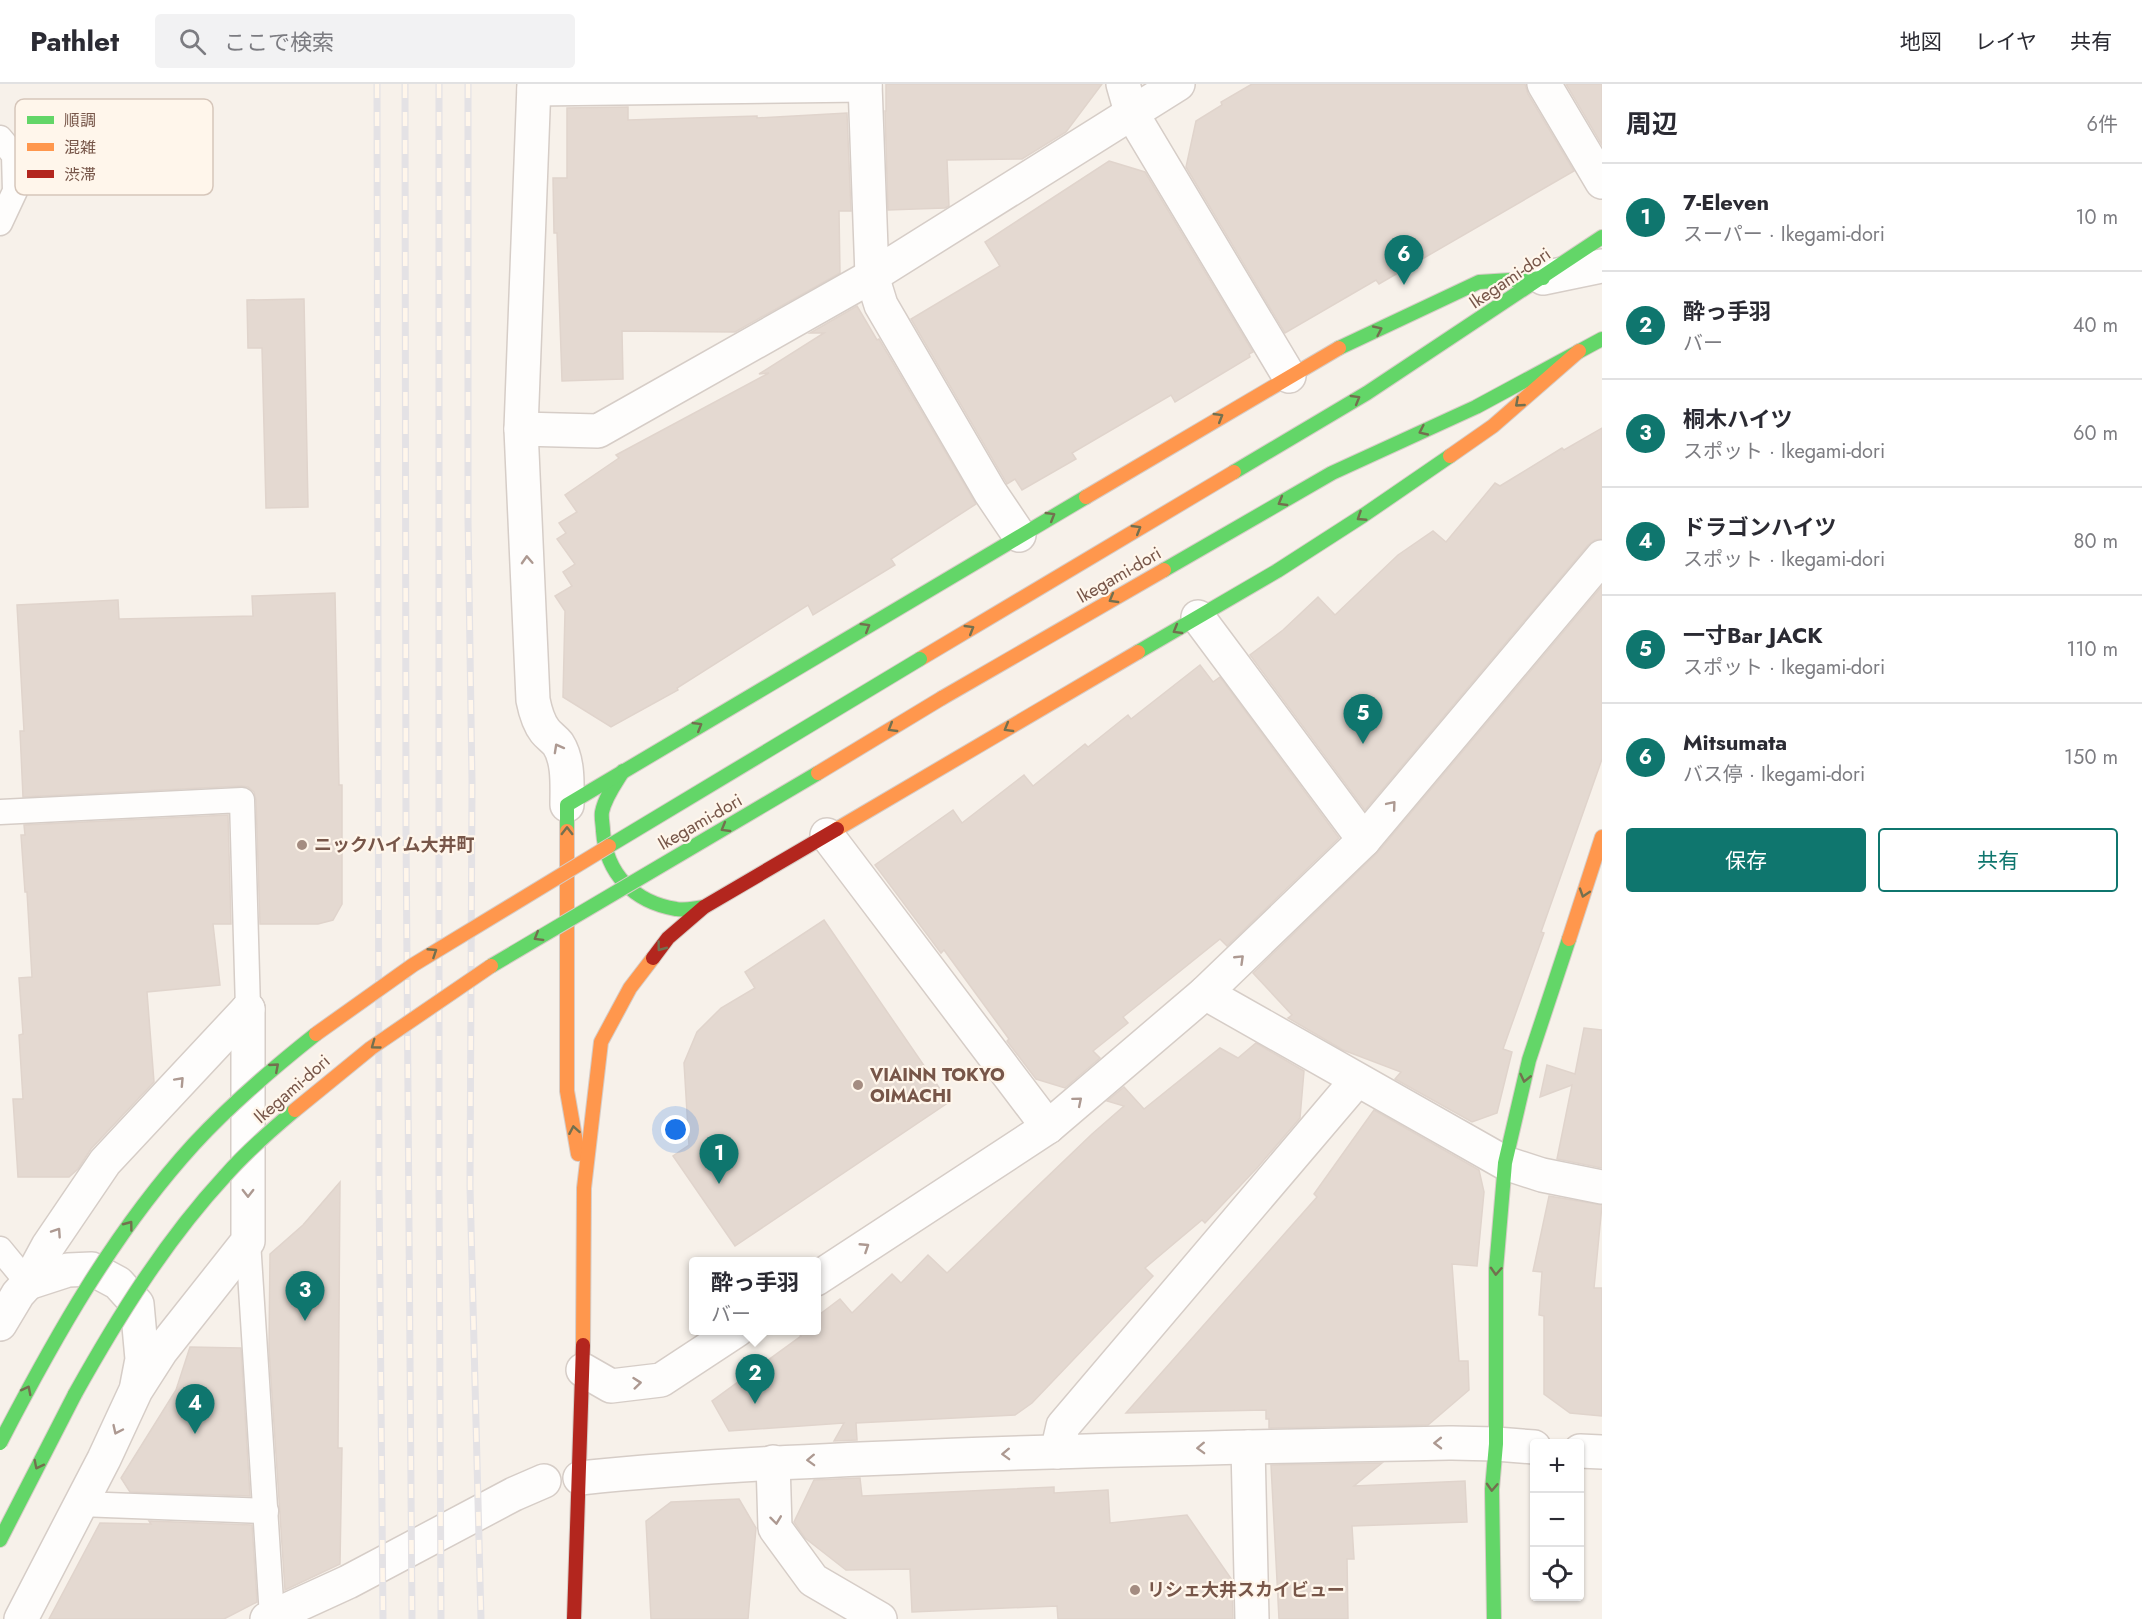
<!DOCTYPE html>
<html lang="ja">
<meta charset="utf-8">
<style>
body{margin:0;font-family:Jost,"Noto Sans JP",sans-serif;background:#f2f2f3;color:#2b2b33}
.controls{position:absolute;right:18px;bottom:18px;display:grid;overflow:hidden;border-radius:6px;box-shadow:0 2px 4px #0004}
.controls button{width:54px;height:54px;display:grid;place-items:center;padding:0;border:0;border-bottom:2px solid #e1e1e2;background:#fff;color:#2b2b33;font:30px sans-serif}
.you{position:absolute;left:676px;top:1046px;width:21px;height:21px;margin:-15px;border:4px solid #fff;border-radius:50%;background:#1a73e8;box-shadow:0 0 0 9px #1a73e833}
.badge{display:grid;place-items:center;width:39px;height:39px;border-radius:50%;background:#0f766e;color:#fff;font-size:20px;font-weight:700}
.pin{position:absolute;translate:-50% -50px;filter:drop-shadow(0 2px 3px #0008)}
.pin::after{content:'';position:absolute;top:32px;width:21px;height:18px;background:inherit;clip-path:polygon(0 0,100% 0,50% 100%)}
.popup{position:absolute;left:689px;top:1173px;width:132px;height:78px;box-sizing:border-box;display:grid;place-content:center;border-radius:6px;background:#fff;filter:drop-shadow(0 2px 4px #0005);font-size:20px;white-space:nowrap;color:#7c7c81}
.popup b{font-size:22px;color:#2b2b33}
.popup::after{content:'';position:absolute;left:50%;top:100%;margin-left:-12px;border:12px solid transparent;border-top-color:#fff}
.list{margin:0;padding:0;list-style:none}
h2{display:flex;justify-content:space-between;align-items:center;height:78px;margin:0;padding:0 24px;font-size:26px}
h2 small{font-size:20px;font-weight:400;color:#7c7c81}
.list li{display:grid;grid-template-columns:39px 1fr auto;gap:18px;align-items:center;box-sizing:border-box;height:108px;padding:0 24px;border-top:2px solid #e1e1e2}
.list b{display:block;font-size:22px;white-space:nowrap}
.list p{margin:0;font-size:20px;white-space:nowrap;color:#7c7c81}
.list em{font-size:20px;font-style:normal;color:#7c7c81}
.actions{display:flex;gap:12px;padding:18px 24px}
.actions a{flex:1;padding:14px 0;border:2px solid #0f766e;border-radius:6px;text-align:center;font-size:21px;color:#0f766e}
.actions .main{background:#0f766e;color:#fff}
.icon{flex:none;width:33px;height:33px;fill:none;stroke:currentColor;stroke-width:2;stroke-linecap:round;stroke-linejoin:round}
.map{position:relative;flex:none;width:1602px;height:1535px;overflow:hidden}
header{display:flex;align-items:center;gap:36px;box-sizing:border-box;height:84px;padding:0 30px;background:#fff;border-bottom:2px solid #e1e1e2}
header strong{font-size:28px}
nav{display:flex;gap:33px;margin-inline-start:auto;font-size:21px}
.search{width:420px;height:54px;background:#f2f2f3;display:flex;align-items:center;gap:15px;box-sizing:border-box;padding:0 21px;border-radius:6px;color:#7c7c81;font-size:22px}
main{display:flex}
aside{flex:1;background:#fff}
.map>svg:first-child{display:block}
</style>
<header>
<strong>Pathlet</strong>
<div class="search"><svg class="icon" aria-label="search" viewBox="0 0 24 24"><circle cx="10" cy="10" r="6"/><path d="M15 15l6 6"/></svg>ここで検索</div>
<nav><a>地図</a><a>レイヤ</a><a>共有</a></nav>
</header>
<main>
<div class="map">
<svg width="1602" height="1535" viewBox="0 0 1602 1535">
<rect width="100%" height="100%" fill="#f7f1ea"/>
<g fill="#e4d9d1" stroke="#e0d4cc" stroke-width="1.5">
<path d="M886 0H1102L1066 48 1022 75 947 76 949 122 945 124 888 126 885 27H886Z"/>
<path d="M1252 0H1525L1528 10 1574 87 1379 200 1376 196 1285 249 1186 83 1196 37 1222 21 1221 18Z"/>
<path d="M1566 0H1602V61Z"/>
<path d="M628 23V36L757 32V34L847 29 851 127H839L840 189 735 248 622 247 623 295 562 297 557 149H554L553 94H567V24Z"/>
<path d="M1109 77 1145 88 1253 268 1249 270 1250 273 1175 318 1171 311 1072 369 1076 375 1022 406 1015 395 1007 400 1006 398 911 235 1000 182 985 158Z"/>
<path d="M304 215 308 423 266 424 262 264H248L247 216Z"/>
<path d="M857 222 877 256 879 255 976 420 891 475 895 481 813 531 808 521 677 604 678 606 611 643 563 613 565 527 555 512 572 502 563 488 575 480 557 455 566 449 559 439 577 428 565 411 619 374 616 371 769 289 759 290 824 249H810Z"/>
<path d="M1602 344V455L1595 456 1588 461 1365 726 1250 571 1283 546 1318 513 1335 531 1398 471 1433 447 1446 458 1495 399 1500 402 1562 364 1564 366Z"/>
<path d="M1602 502V675L1541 848 1544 849 1503 965 1512 968 1497 1029 1472 1038 1395 995 1401 988 1343 966 1288 934 1292 931 1253 889 1378 768Z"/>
<path d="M335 509 339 701H342V820L333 836 318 840H260L256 716 254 708 248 703 241 702 23 713 20 647H24L17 521 118 516 119 535 253 532 252 512Z"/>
<path d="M1200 581 1213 598 1220 593 1339 754 1227 862 1220 855 1123 933 1128 939 1093 967 1100 974 1065 1004 1036 995 1007 957 1009 955 944 866 941 869 875 781 953 726 962 739 1024 691 1033 702 1085 660 1088 663 1128 631 1131 635Z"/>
<path d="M228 731 231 840H213L220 901 147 908 154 998 91 1065 78 1085 69 1093H18L13 1015H23L19 951 23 950 19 894 32 893 27 808H25L21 751H25L24 741Z"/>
<path d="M824 836 949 1018 735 1162 673 1072 689 1061 684 979 697 948 721 924 755 904 745 888Z"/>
<path d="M1584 944 1602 946V1084L1557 1075 1572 1001 1540 1013 1547 981 1575 990Z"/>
<path d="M1256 959 1304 987 1300 1034 1258 1083 1205 1139 1202 1136 1145 1184 1153 1192 1032 1319 1015 1331 856 1339 857 1356 834 1357 844 1339 729 1347 712 1317 801 1252 797 1247 798 1246H816V1233L840 1215 852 1229 892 1190 901 1199 928 1171 947 1189 1092 1050 1124 1022 1107 1017 1124 1003 1144 1025 1220 964 1238 974Z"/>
<path d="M1374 1026 1479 1086 1484 1108 1477 1182 1452 1180 1459 1277H1468L1469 1306 1428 1341 1269 1344V1335H1266V1326L1126 1329 1317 1113 1314 1110Z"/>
<path d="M340 1098 338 1364H342L340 1480 285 1506 269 1265 270 1170 303 1141Z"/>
<path d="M1549 1112 1602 1121 1594 1204H1602V1332L1570 1329 1544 1310V1232L1539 1231 1542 1188 1533 1187Z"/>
<path d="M190 1263 241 1264 250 1412 130 1408 121 1394 176 1306Z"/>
<path d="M1382 1379 1354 1402 1465 1397 1467 1438 1352 1442 1354 1475H1347L1348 1535H1279L1271 1381Z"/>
<path d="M860 1394 862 1412 1054 1403V1409L1108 1406 1110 1439 1187 1431 1232 1496 1233 1535H1058L1057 1522 912 1528 910 1485 846 1486 805 1454 794 1438 814 1396Z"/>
<path d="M739 1415 756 1444 748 1535H651L646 1437 671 1418Z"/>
<path d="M149 1437 252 1441 257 1518 224 1535H49L100 1439 151 1440Z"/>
</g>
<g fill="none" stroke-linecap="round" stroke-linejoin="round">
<g stroke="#d6cdc7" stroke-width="27">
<g id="lane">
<path d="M0 54 14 71 15 107 0 139"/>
<path d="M0 728 242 716 248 925"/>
<path d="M248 1157 272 1533"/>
<path d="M0 1165 28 1199"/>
<path d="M80 1420 266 1427"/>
</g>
</g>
<g stroke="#d6cdc7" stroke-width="36">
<g id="street">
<path d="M534 0 521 345 533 616C535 626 538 638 545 647 549 652 554 655 558 660 569 677 567 702 567 721"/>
<path d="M865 0 872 192 881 221 990 408 1019 451"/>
<path d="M1123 0 1131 28 1289 292"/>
<path d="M1544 0 1602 98"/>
<path d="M534 5 865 1"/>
<path d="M1543 194 1602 182"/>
<path d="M521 345 598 347 872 192 1178 0"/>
<path d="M1198 533 1364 756"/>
<path d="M827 751 1048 1043"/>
<path d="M1205 909 1505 1079 1542 1091 1602 1103"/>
<path d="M816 1195 1048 1043 1205 909 1364 756 1602 473"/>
<path d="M28 1199 68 1186 92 1185 118 1199 137 1220 142 1275 137 1301"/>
<path d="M0 1240 18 1210 28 1199 48 1162 105 1078 248 925"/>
<path d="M583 1286 611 1302 661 1296 737 1246"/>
<path d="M1248 1363 1252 1535"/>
<path d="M1580 1367 1602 1368"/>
<path d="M1057 1368 1063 1342 1357 996"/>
<path d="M773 1378 775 1444 813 1496 880 1535"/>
<path d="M580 1394C706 1381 832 1376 959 1371 1123 1365 1288 1362 1452 1359L1496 1360 1534 1363"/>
<path d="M21 1535 104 1375 136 1306 161 1267 248 1157V925"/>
<path d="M267 1535 348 1498 514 1410 544 1397"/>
</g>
</g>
<g stroke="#d6ccc6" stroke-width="16">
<g id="fast">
<path d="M1339 264 1479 198 1543 194"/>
<path d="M1234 388 1367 309 1602 153"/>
<path d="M1164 486 1332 389 1476 323 1602 255"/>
<path d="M1138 568 1277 487 1364 431 1450 372"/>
<path d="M623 687C615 700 605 713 602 728 601 734 603 741 603 747 606 790 634 818 676 825 685 827 695 824 704 823"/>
<path d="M567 747V721L1086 413"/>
<path d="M0 1456 75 1310"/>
<path d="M1494 1535 1492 1405 1496 1360V1185L1505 1079 1529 976 1569 855"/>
</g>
</g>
<g stroke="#d6ccc6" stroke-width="16">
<g id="slow">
<path d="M1450 372 1493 342 1579 267"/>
<path d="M1086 413 1339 264"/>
<path d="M920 575 1234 388"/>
<path d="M942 614 1164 486"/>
<path d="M837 745 1138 568"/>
<path d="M567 747V1007L578 1070"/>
<path d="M1569 855 1602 753"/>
<path d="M583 1261 584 1104 601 958 630 904 653 874"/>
</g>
</g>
<g stroke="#d6ccc6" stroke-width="16">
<g id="jam">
<path d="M653 874 668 854 704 823 837 745"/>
<path d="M574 1535 583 1261"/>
</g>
</g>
<use href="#lane" stroke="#fefdfc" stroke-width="24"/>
<use href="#street" stroke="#fefdfc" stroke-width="33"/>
<use href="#fast" stroke="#63d668" stroke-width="14"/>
<use href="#slow" stroke="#ff974d" stroke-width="14"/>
<use href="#jam" stroke="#b3261e" stroke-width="14"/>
<g stroke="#e4e2e5" stroke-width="7">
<g id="rail">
<path d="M377 0 379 1099 383 1535"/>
<path d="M405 0 406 747 412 1535"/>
<path d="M439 0V1097L441 1535"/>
<path d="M468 0V435L472 698 470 1102 481 1535"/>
</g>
</g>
<use href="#rail" stroke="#fff6eb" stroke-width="4.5" stroke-dasharray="14" stroke-linecap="butt"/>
<g stroke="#d6ccc6" stroke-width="16" stroke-linecap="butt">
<g id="fast-bridge">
<path d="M609 762 920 575"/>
<path d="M491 882 818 689"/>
<path d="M75 1310C118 1233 165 1157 225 1092 246 1068 270 1047 295 1026"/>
<path d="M0 1359C55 1253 113 1149 194 1060 231 1020 273 984 316 950"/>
</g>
</g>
<g stroke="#d6ccc6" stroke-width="16" stroke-linecap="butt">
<g id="slow-bridge">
<path d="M818 689 942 614"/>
<path d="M316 950 413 881 609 762"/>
<path d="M295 1026 371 964 491 882"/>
</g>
</g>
<use href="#fast-bridge" stroke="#63d668" stroke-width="14"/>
<use href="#slow-bridge" stroke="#ff974d" stroke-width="14"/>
</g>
<defs><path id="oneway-chevron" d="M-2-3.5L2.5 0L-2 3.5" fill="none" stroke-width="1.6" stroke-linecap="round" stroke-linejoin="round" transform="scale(1.5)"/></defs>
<g stroke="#73704f">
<use href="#oneway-chevron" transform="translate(1378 246) rotate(-25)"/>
<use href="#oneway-chevron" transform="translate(1356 315) rotate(-30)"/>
<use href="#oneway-chevron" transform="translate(1519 319) rotate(139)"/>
<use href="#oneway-chevron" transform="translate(1219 333) rotate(-31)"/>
<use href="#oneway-chevron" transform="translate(1423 347) rotate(155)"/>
<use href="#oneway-chevron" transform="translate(1282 418) rotate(150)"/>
<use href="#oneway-chevron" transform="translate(1051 432) rotate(-31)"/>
<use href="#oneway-chevron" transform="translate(1361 433) rotate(147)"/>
<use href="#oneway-chevron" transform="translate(1137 445) rotate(-31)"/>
<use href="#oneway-chevron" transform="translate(1113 515) rotate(150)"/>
<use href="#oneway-chevron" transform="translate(866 543) rotate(-31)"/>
<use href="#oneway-chevron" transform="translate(970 545) rotate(-31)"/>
<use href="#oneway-chevron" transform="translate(1177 546) rotate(150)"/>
<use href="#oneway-chevron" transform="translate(698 642) rotate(-31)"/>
<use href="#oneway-chevron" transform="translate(892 644) rotate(149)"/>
<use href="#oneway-chevron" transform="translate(1008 644) rotate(150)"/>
<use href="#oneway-chevron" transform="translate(725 744) rotate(150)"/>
<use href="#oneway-chevron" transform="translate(567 747) rotate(-90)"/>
<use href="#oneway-chevron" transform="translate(1584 809) rotate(108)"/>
<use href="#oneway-chevron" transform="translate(538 853) rotate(149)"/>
<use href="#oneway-chevron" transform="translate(661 863) rotate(127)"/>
<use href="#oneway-chevron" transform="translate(433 868) rotate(-33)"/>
<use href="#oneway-chevron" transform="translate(375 961) rotate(144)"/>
<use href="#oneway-chevron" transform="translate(275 983) rotate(-41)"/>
<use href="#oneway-chevron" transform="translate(1525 994) rotate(103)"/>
<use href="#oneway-chevron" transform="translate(574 1046) rotate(-100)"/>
<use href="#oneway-chevron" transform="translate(129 1141) rotate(-53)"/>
<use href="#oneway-chevron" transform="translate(1496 1187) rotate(93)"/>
<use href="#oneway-chevron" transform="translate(27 1306) rotate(-63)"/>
<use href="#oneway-chevron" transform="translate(38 1381) rotate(117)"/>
<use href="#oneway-chevron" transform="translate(1492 1403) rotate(93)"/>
</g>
<g stroke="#ad9991">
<use href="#oneway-chevron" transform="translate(527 476) rotate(-93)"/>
<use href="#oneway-chevron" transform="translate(558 664) rotate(-119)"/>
<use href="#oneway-chevron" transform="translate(1392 721) rotate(-50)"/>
<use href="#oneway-chevron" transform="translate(1240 875) rotate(-44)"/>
<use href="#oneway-chevron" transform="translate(180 997) rotate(-47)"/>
<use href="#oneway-chevron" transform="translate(1078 1017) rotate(-40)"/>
<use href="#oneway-chevron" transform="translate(248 1109) rotate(90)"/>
<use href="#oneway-chevron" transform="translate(57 1148) rotate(-56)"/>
<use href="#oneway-chevron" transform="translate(865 1163) rotate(-33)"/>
<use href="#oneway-chevron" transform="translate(637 1299) rotate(-6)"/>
<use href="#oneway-chevron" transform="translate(117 1346) rotate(115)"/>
<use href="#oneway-chevron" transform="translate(1438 1359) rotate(179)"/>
<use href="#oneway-chevron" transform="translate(1201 1364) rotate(178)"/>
<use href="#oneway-chevron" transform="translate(1006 1370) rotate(178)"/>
<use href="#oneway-chevron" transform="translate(811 1376) rotate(178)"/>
<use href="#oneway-chevron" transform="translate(776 1436) rotate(83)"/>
</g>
<g fill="#a48c81" stroke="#fff6eb" stroke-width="2">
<circle cx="302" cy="761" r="6"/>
<circle cx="858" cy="1001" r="6"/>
<circle cx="1135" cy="1506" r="6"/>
</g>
<g text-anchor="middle" stroke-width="4.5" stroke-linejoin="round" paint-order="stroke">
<g font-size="18" fill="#775649" stroke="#fff6eb">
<text transform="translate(1510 194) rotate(-34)" y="6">Ikegami-dori</text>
<text transform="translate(1119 491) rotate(-30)" y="6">Ikegami-dori</text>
<text transform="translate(700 738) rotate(-30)" y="6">Ikegami-dori</text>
<text transform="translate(292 1005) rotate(-41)" y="6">Ikegami-dori</text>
</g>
<g font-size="18" font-weight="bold" fill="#775649" stroke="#fff6eb" text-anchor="start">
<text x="314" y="767">ニックハイム大井町</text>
<text x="870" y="997">VIAINN TOKYO<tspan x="870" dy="21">OIMACHI</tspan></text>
<text x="1147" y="1512">リシェ大井スカイビュー</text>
</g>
</g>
<rect x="15" y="15" width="198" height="96" rx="9" fill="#fff6eb" stroke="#d6c6ba" stroke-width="1.5"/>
<rect x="27" y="32" width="27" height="8" fill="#63d668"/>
<rect x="27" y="59" width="27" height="8" fill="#ff974d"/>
<rect x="27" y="86" width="27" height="8" fill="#b3261e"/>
<g font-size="16" fill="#775649">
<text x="64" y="42">順調</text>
<text x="64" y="69">混雑</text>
<text x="64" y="96">渋滞</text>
</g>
</svg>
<div class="controls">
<button>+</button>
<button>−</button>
<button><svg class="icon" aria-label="locate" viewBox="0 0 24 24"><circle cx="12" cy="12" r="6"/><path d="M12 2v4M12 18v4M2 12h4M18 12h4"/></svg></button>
</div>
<div class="you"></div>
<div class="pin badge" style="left:719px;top:1100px">1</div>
<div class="pin badge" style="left:755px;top:1320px">2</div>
<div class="popup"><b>酔っ手羽</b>バー</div>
<div class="pin badge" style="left:305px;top:1237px">3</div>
<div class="pin badge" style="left:195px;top:1350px">4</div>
<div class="pin badge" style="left:1363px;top:660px">5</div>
<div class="pin badge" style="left:1404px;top:201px">6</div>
</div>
<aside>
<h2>周辺<small>6件</small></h2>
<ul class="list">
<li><span class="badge">1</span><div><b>7-Eleven</b><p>スーパー · Ikegami-dori</p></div><em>10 m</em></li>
<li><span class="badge">2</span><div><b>酔っ手羽</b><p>バー</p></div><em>40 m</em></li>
<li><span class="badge">3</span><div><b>桐木ハイツ</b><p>スポット · Ikegami-dori</p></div><em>60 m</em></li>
<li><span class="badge">4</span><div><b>ドラゴンハイツ</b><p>スポット · Ikegami-dori</p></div><em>80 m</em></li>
<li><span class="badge">5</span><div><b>一寸Bar JACK</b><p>スポット · Ikegami-dori</p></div><em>110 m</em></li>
<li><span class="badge">6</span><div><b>Mitsumata</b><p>バス停 · Ikegami-dori</p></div><em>150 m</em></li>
</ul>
<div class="actions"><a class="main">保存</a><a>共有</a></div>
</aside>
</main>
